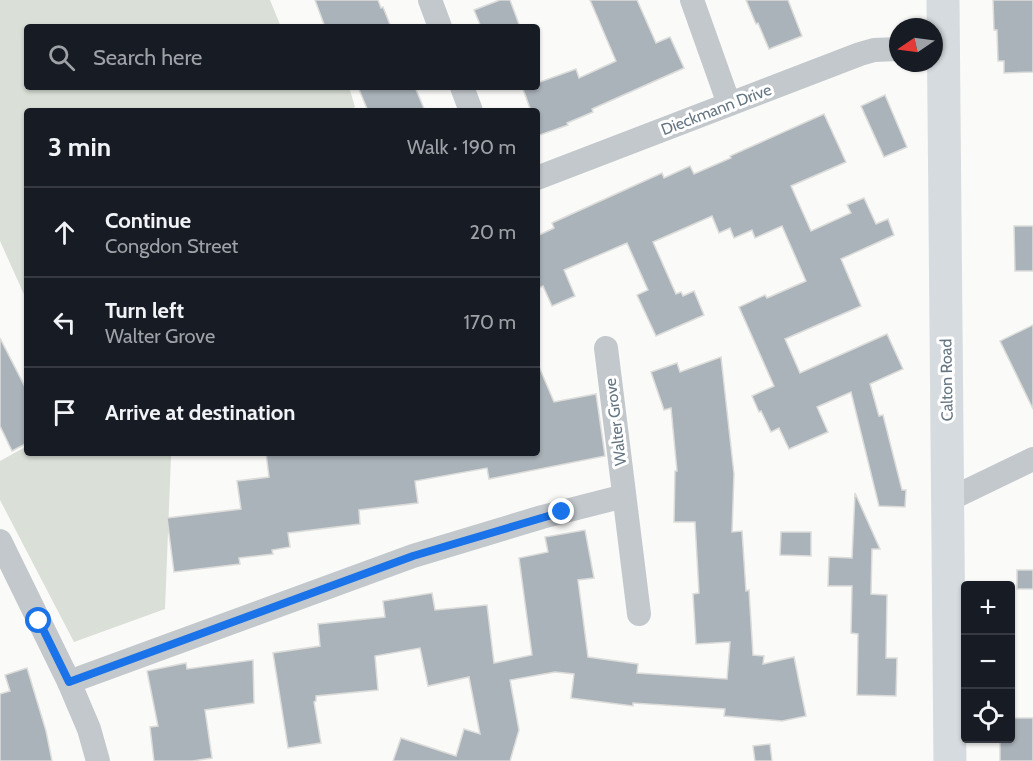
<!DOCTYPE html>
<meta charset="utf-8">
<style>
body{margin:0;font-family:Cabin,sans-serif;background:#20242c;color:#f1f3f6}
.controls{position:absolute;right:18px;bottom:18px;display:grid;overflow:hidden;border-radius:6px;box-shadow:0 2px 4px #0004}
.controls button{width:54px;height:54px;display:grid;place-items:center;padding:0;border:0;border-bottom:2px solid #363941;background:#171b24;color:#f1f3f6;font:30px sans-serif}
.compass{position:absolute;left:889px;top:18px;width:54px;height:54px;border-radius:50%;background:#171b24;box-shadow:0 2px 4px #0004;rotate:257deg}
.stop{position:absolute;width:18px;height:18px;margin:-14px;border:4px solid #1a73e8;border-radius:50%;background:#fff}
.stop.end{background:#1a73e8;border-color:#fff;box-shadow:0 2px 6px #0008}
.list{margin:0;padding:0;list-style:none}
h2{display:flex;justify-content:space-between;align-items:center;height:78px;margin:0;padding:0 24px;font-size:26px}
h2 small{font-size:20px;font-weight:400;color:#9ea1a6}
.list li{display:grid;grid-template-columns:39px 1fr auto;gap:18px;align-items:center;box-sizing:border-box;height:90px;padding:0 24px;border-top:2px solid #363941}
.list b{display:block;font-size:22px;white-space:nowrap}
.list p{margin:0;font-size:20px;white-space:nowrap;color:#9ea1a6}
.list em{font-size:20px;font-style:normal;color:#9ea1a6}
.icon{flex:none;width:33px;height:33px;fill:none;stroke:currentColor;stroke-width:2;stroke-linecap:round;stroke-linejoin:round}
.map{position:relative;flex:none;width:1033px;height:761px;overflow:hidden}
.search{position:absolute;background:#171b24;box-shadow:0 2px 4px #0004;left:24px;top:24px;width:516px;height:66px;display:flex;align-items:center;gap:15px;box-sizing:border-box;padding:0 21px;border-radius:6px;color:#9ea1a6;font-size:22px}
.panel{position:absolute;background:#171b24;box-shadow:0 2px 4px #0004;left:24px;top:108px;width:516px;height:348px;border-radius:6px}
.map>svg:first-child{display:block}
</style>
<div class="map">
<svg width="1033" height="761" viewBox="0 0 1033 761">
<rect width="100%" height="100%" fill="#fafaf8"/>
<g fill="#dadfd7">
<path d="M0 0H270L281 27H27V87H349L355 107 348 111H27V301L0 241Z"/>
<path d="M27 446V453H178L171 456 165 609 74 642 0 500V461Z"/>
</g>
<g fill="#aab3b9" stroke="#dcdcda" stroke-width="1.5">
<path d="M315 0H378L381 8 383 7 391 27H325Z"/>
<path d="M500 0H510L520 27H481L474 10Z"/>
<path d="M590 0H637L656 43 670 37 684 68 592 109 593 112 567 123 568 125 537 136V111H531L523 89 537 87V83L576 69 579 78 616 61Z"/>
<path d="M746 0H788L802 36 769 49 758 23 756 24Z"/>
<path d="M993 0H1033V72L1004 73V61H998L997 30H994Z"/>
<path d="M358 87H415L425 111H368Z"/>
<path d="M885 95 907 147 884 157 861 106Z"/>
<path d="M824 114 846 162 791 186 811 231 851 213 847 205 864 198 876 224 888 219 894 235 841 259 861 306 785 339 800 373 887 334 903 369 870 384 879 416 883 415 902 490H906L905 507 879 506 851 392 817 407 828 432 789 449 779 428 771 432 761 411 759 412 752 396 774 386 739 307 765 295 767 298 806 281 782 226 755 238 752 230 734 238 730 228 719 233 712 216 653 242 676 294 681 292 683 296 694 291 704 315 656 336 637 295 648 290 627 243 564 270 575 296 552 306 543 286 537 289V236L554 228 552 223 662 173 664 178 690 166 694 174 731 158 730 156Z"/>
<path d="M1014 226H1033V271H1015Z"/>
<path d="M1033 325V409L1000 341Z"/>
<path d="M0 338 27 391V443L12 451 0 426Z"/>
<path d="M721 357 734 474 732 532 742 531 746 591 749 590 753 655 764 656 763 664 794 657 806 716 782 721 724 716 725 709 633 703V706L571 698 574 674 555 672 510 680 519 730 510 761H393L401 738 456 756 464 729 480 734 469 677 428 686 420 648 375 656 378 690 316 696V701L314 702 321 743 288 748 273 653 320 646 318 624 385 617 383 601 432 593 435 610 487 605 494 663 532 655 519 558 548 552 545 537 585 530 594 578 578 580 588 657 638 664 637 673 727 679 730 642 696 644 693 594 699 593 695 522H674L675 471H677L671 408 664 410 651 372 677 363 680 372Z"/>
<path d="M537 362 554 402 596 394 605 456 489 479 487 468 415 481 418 503 359 510 360 524 288 533 290 547 272 550 273 554 239 558 240 564 174 572 167 518 241 509 237 481 269 477 266 453H537Z"/>
<path d="M855 493 880 549H872L871 594 887 595 886 658H897L896 696 857 695 858 634 851 633 852 586H828L829 557 852 558Z"/>
<path d="M781 532H811V556L780 555Z"/>
<rect x="1017" y="570" width="16" height="19"/>
<path d="M253 660 254 703 205 710 212 758 192 761H154L150 727 158 726 147 671 186 663 187 669Z"/>
<path d="M27 668 46 731 52 761H0V694L10 691 5 675Z"/>
<path d="M1011 718H1033V761H1000V738H1011Z"/>
<path d="M770 744 772 761H755L753 746Z"/>
</g>
<g fill="none" stroke-linecap="round" stroke-linejoin="round">
<g stroke="#c3c8cc" stroke-width="24">
<path d="M430 0 440 27"/>
<path d="M692 0 729 104"/>
<path d="M462 87 471 111"/>
<path d="M537 178 860 54 874 50 898 49"/>
<path d="M606 348 639 614"/>
<path d="M948 500 1033 459"/>
<path d="M0 541 69 682 89 729 98 761"/>
<path d="M69 682 413 556 542 517 624 496"/>
</g>
<path stroke="#d6dbdf" stroke-width="33" d="M943 0 950 761"/>
</g>
<g fill="none" stroke-linecap="round" stroke-linejoin="round">
<path stroke="#1a73e8" stroke-width="8" d="M39 621 69 682 413 556 562 512"/>
</g>
<g text-anchor="middle" stroke-width="6" stroke-linejoin="round" paint-order="stroke">
<g font-size="16" fill="#657683" stroke="#fff">
<text transform="translate(716 109) rotate(-21)" y="6">Dieckmann Drive</text>
<text transform="translate(946 380) rotate(-91)" y="6">Calton Road</text>
<text transform="translate(615 422) rotate(-97)" y="6">Walter Grove</text>
</g>
</g>
</svg>
<div class="controls">
<button>+</button>
<button>−</button>
<button><svg class="icon" aria-label="locate" viewBox="0 0 24 24"><circle cx="12" cy="12" r="6"/><path d="M12 2v4M12 18v4M2 12h4M18 12h4"/></svg></button>
</div>
<svg class="compass" viewBox="-18 -18 36 36"><path d="M0-13l5 13h-10z" fill="#e53935"/><path d="M0 13l5-13h-10z" fill="#9ea1a6"/></svg>
<div class="stop" style="left:39px;top:621px"></div>
<div class="stop end" style="left:562px;top:512px"></div>
<div class="search"><svg class="icon" aria-label="search" viewBox="0 0 24 24"><circle cx="10" cy="10" r="6"/><path d="M15 15l6 6"/></svg>Search here</div>
<section class="panel">
<h2>3 min<small>Walk · 190 m</small></h2>
<ul class="list">
<li><svg class="icon" aria-label="ahead" viewBox="0 0 24 24"><path d="M12 20V5M6 11l6-6 6 6"/></svg><div><b>Continue</b><p>Congdon Street</p></div><em>20 m</em></li>
<li><svg class="icon" aria-label="left" viewBox="0 0 24 24"><path d="M17 20v-9H6M10 6l-5 5 5 5"/></svg><div><b>Turn left</b><p>Walter Grove</p></div><em>170 m</em></li>
<li><svg class="icon" aria-label="arrive" viewBox="0 0 24 24"><path d="M6 21V4h12l-3 4 3 4H6"/></svg><div><b>Arrive at destination</b></div></li>
</ul>
</section>
</div>
